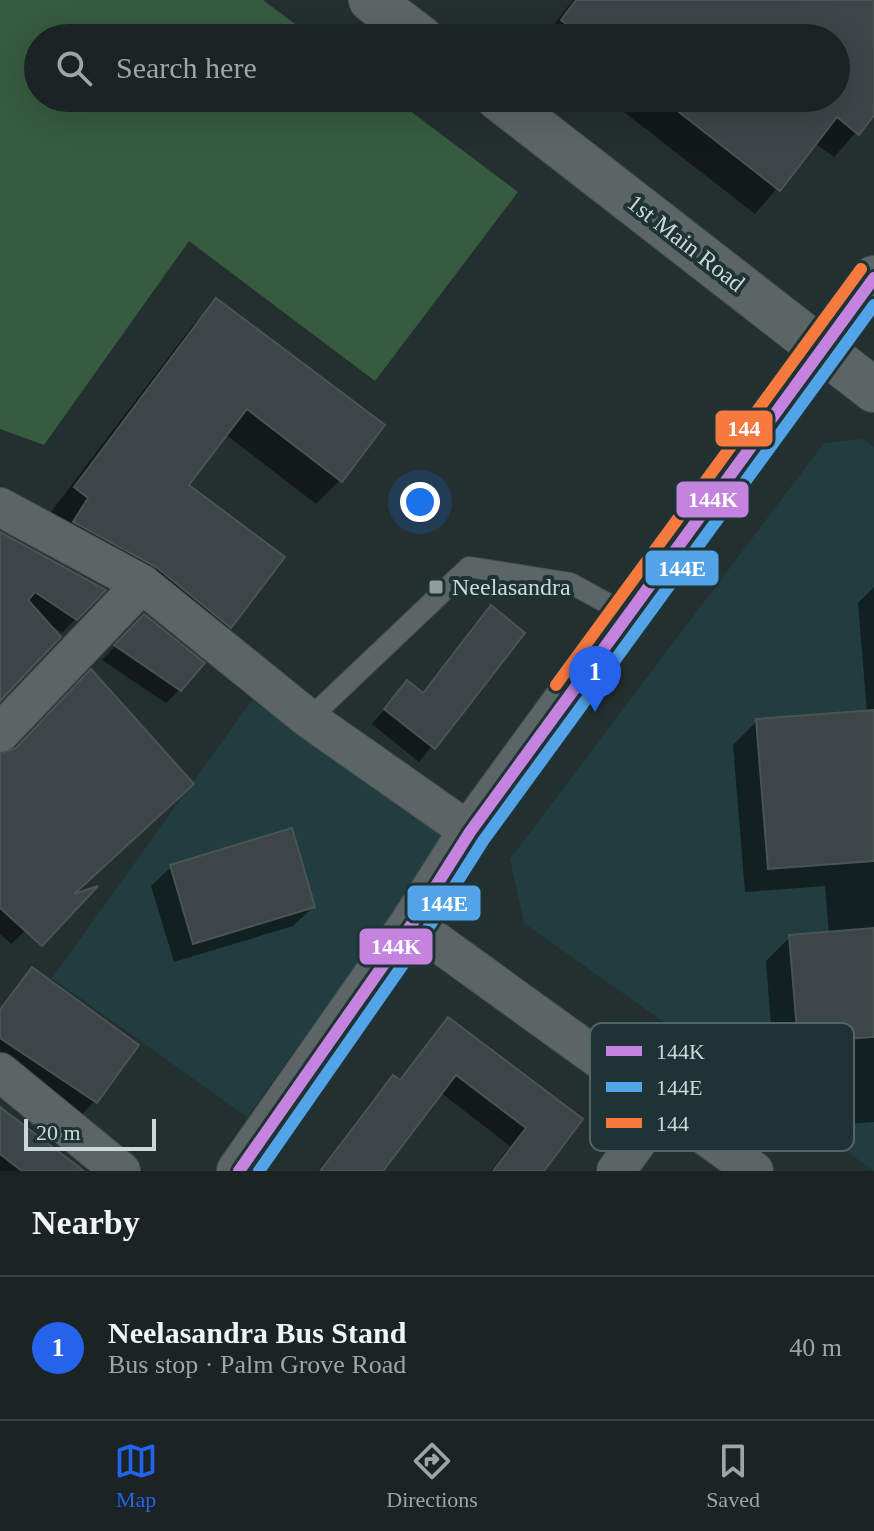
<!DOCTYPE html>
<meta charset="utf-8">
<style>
body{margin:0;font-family:"Times New Roman",serif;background:#282f31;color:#f1f3f6}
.scale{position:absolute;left:24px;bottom:20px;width:132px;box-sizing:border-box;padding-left:8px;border:4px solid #cbd7d8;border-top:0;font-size:22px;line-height:28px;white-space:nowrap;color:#cbd7d8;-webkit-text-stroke:6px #1f3335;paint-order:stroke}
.you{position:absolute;left:420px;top:502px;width:28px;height:28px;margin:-20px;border:6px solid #fff;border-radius:50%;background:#1a73e8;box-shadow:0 0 0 12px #1a73e833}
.badge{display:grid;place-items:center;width:52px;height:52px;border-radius:50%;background:#2563eb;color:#fff;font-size:26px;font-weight:700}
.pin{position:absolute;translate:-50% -66px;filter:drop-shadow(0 2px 4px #0008)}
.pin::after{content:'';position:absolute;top:42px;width:28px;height:24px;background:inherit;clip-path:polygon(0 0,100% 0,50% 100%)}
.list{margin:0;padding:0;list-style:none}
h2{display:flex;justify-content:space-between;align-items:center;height:104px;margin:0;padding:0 32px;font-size:34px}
h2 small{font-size:26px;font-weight:400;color:#a0a4a6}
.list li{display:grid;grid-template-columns:52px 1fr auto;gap:24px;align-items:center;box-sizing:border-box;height:144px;padding:0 32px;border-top:2px solid #394041}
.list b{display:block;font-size:30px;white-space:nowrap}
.list p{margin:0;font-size:26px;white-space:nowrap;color:#a0a4a6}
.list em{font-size:26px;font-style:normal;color:#a0a4a6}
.icon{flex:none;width:44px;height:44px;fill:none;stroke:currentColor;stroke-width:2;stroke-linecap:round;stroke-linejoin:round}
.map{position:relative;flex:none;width:874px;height:1171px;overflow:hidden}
.search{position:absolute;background:#1b2324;box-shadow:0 8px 32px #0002;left:24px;right:24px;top:24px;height:88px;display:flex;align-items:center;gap:20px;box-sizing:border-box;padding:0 28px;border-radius:44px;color:#a0a4a6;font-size:30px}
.sheet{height:248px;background:#1b2324}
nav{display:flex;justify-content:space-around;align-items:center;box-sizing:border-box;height:112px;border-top:2px solid #394041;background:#1b2324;font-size:22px;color:#a0a4a6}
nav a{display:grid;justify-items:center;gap:4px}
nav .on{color:#2563eb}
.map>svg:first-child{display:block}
</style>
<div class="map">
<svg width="874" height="1171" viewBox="0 0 874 1171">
<rect width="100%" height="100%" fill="#242f30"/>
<g fill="#213d3f">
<path d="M863 439 874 447V1171L524 923 510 859 824 443Z"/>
<path d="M252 700 447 839 247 1117 52 978Z"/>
</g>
<path fill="#365b3e" d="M0 0H263L314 38H38V98H393L518 192 375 381 189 241 44 445 0 429Z"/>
<g fill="#0007">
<path d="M573 0H874V112L834 157 815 143 755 214 606 98H836V38H544Z"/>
<path d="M217 301 340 480 316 504 225 434 186 486 229 626 206 650 51 512 193 325Z"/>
<path d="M0 543 103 590 62 633 49 624 0 698Z"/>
<path d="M874 587V1122L845 1124 839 1061 774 1065 766 961 790 937 829 934 825 886 745 892 733 745 757 721 867 713 858 603Z"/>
<path d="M491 608 523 633 419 762 372 724 407 683 421 694Z"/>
<path d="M144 617 180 689 166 703 102 660Z"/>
<path d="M0 755 78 882 11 944 0 934Z"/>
<path d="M171 867 313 907 293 926 174 962 151 886Z"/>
<path d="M448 1020 581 1120 542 1171H491L510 1146 440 1092 380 1171H318L376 1095 393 1077 398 1081Z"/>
<path d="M0 1036 95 1101 81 1115 0 1061Z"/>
<path d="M0 1109 81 1171H0Z"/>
</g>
<g fill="#3c4547" stroke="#4b5355" stroke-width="2">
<path d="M576 0H874V115L859 135 837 117 780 191 661 98H836V38H584L561 20Z"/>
<path d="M216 298 385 425 342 482 247 409 189 485 285 557 231 628 156 567 73 522 88 498 74 487Z"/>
<path d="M0 532 106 590 77 620 35 592 28 600 61 637 0 701Z"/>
<path d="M491 605 525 633 435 749 384 709 407 680 423 693Z"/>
<path d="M144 614 205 663 181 691 114 645Z"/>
<path d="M91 669 194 784 74 894 98 886 42 946 0 908V754L16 748Z"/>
<path d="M874 710V861L768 869 756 719Z"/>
<path d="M292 828 315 907 193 944 170 865Z"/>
<path d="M874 928V1037L798 1042 789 935Z"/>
<path d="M32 967 139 1045 97 1103 0 1038V1010Z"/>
<path d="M448 1017 583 1119 544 1171H493L526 1128 456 1075 383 1171H320L393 1075 400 1080Z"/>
<path d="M0 1107 84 1171H22L0 1154Z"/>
</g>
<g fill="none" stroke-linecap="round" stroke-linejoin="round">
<g stroke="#434d4d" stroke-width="22">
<path id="service" d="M309 719 469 567 570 583 627 614"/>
</g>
<g stroke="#434d4d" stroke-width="40">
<g id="minor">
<path d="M0 507 142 584 309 719 470 832"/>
<path d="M0 733 142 584"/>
<path d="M412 924 754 1171"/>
<path d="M0 1072 121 1171"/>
<path d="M616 1171 663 1106"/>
</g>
</g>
<g stroke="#434d4d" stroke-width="46">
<g id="tertiary">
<path d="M371 0 421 38"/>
<path d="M498 98 874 390"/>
<path d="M239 1171 412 924 470 832 874 278"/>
</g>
</g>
<use href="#service" stroke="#5c6565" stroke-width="20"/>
<use href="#minor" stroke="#5c6565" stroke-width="38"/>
<use href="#tertiary" stroke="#5c6565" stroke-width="44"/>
<g stroke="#1f3335" stroke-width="18">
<path id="bus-1" d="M239 1171 412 924 470 832 874 278"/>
</g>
<g stroke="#1f3335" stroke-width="18">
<path id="bus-2" d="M259 1171 425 933 483 841 874 305"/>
</g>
<g stroke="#1f3335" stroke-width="18">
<path id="bus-3" d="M556 685 861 269"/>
</g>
<use href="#bus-1" stroke="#c483df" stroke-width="12"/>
<use href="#bus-2" stroke="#53a3e8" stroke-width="12"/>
<use href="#bus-3" stroke="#f6793e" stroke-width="12"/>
</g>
<rect fill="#919c9d" stroke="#1f3335" stroke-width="3" x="428" y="579" width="16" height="16" rx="4"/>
<g text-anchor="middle" stroke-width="8" stroke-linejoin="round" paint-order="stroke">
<g font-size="24" fill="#cbd7d8" stroke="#1f3335">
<text transform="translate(686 243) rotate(38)" y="8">1st Main Road</text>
</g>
<g font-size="24" fill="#cbd7d8" stroke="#1f3335" text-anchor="start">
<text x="452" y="595">Neelasandra</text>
</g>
</g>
<rect x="590" y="1023" width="264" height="128" rx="12" fill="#1f3335" stroke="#536466" stroke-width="2"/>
<rect x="606" y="1046" width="36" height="10" fill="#c483df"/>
<rect x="606" y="1082" width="36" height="10" fill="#53a3e8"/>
<rect x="606" y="1118" width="36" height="10" fill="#f6793e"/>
<g font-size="22" fill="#cbd7d8">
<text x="656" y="1059">144K</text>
<text x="656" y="1095">144E</text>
<text x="656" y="1131">144</text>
</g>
<g stroke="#1f3335" stroke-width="3">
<rect x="714" y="409" width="60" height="39" rx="8" fill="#f6793e"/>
<rect x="675" y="480" width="75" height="39" rx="8" fill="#c483df"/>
<rect x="644" y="549" width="76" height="38" rx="8" fill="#53a3e8"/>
<rect x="406" y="884" width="76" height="38" rx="8" fill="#53a3e8"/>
<rect x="358" y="927" width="76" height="39" rx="8" fill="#c483df"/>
</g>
<g font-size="22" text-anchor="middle" font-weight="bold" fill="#fff">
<text x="744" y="436">144</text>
<text x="713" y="507">144K</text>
<text x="682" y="576">144E</text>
<text x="444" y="911">144E</text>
<text x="396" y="954">144K</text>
</g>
</svg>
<div class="scale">20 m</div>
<div class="you"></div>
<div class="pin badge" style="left:595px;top:712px">1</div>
<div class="search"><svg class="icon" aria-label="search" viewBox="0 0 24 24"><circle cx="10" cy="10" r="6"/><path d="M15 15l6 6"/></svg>Search here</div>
</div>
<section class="sheet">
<h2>Nearby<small></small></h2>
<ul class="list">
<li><span class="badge">1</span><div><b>Neelasandra Bus Stand</b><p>Bus stop · Palm Grove Road</p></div><em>40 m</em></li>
</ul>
</section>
<nav>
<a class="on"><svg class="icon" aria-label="map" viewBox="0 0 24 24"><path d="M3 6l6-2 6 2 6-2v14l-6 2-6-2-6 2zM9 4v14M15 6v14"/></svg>Map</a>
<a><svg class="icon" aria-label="directions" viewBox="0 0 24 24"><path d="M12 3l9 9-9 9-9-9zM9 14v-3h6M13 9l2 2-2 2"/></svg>Directions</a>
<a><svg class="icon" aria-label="saved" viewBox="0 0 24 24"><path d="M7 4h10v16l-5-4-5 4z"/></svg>Saved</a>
</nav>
